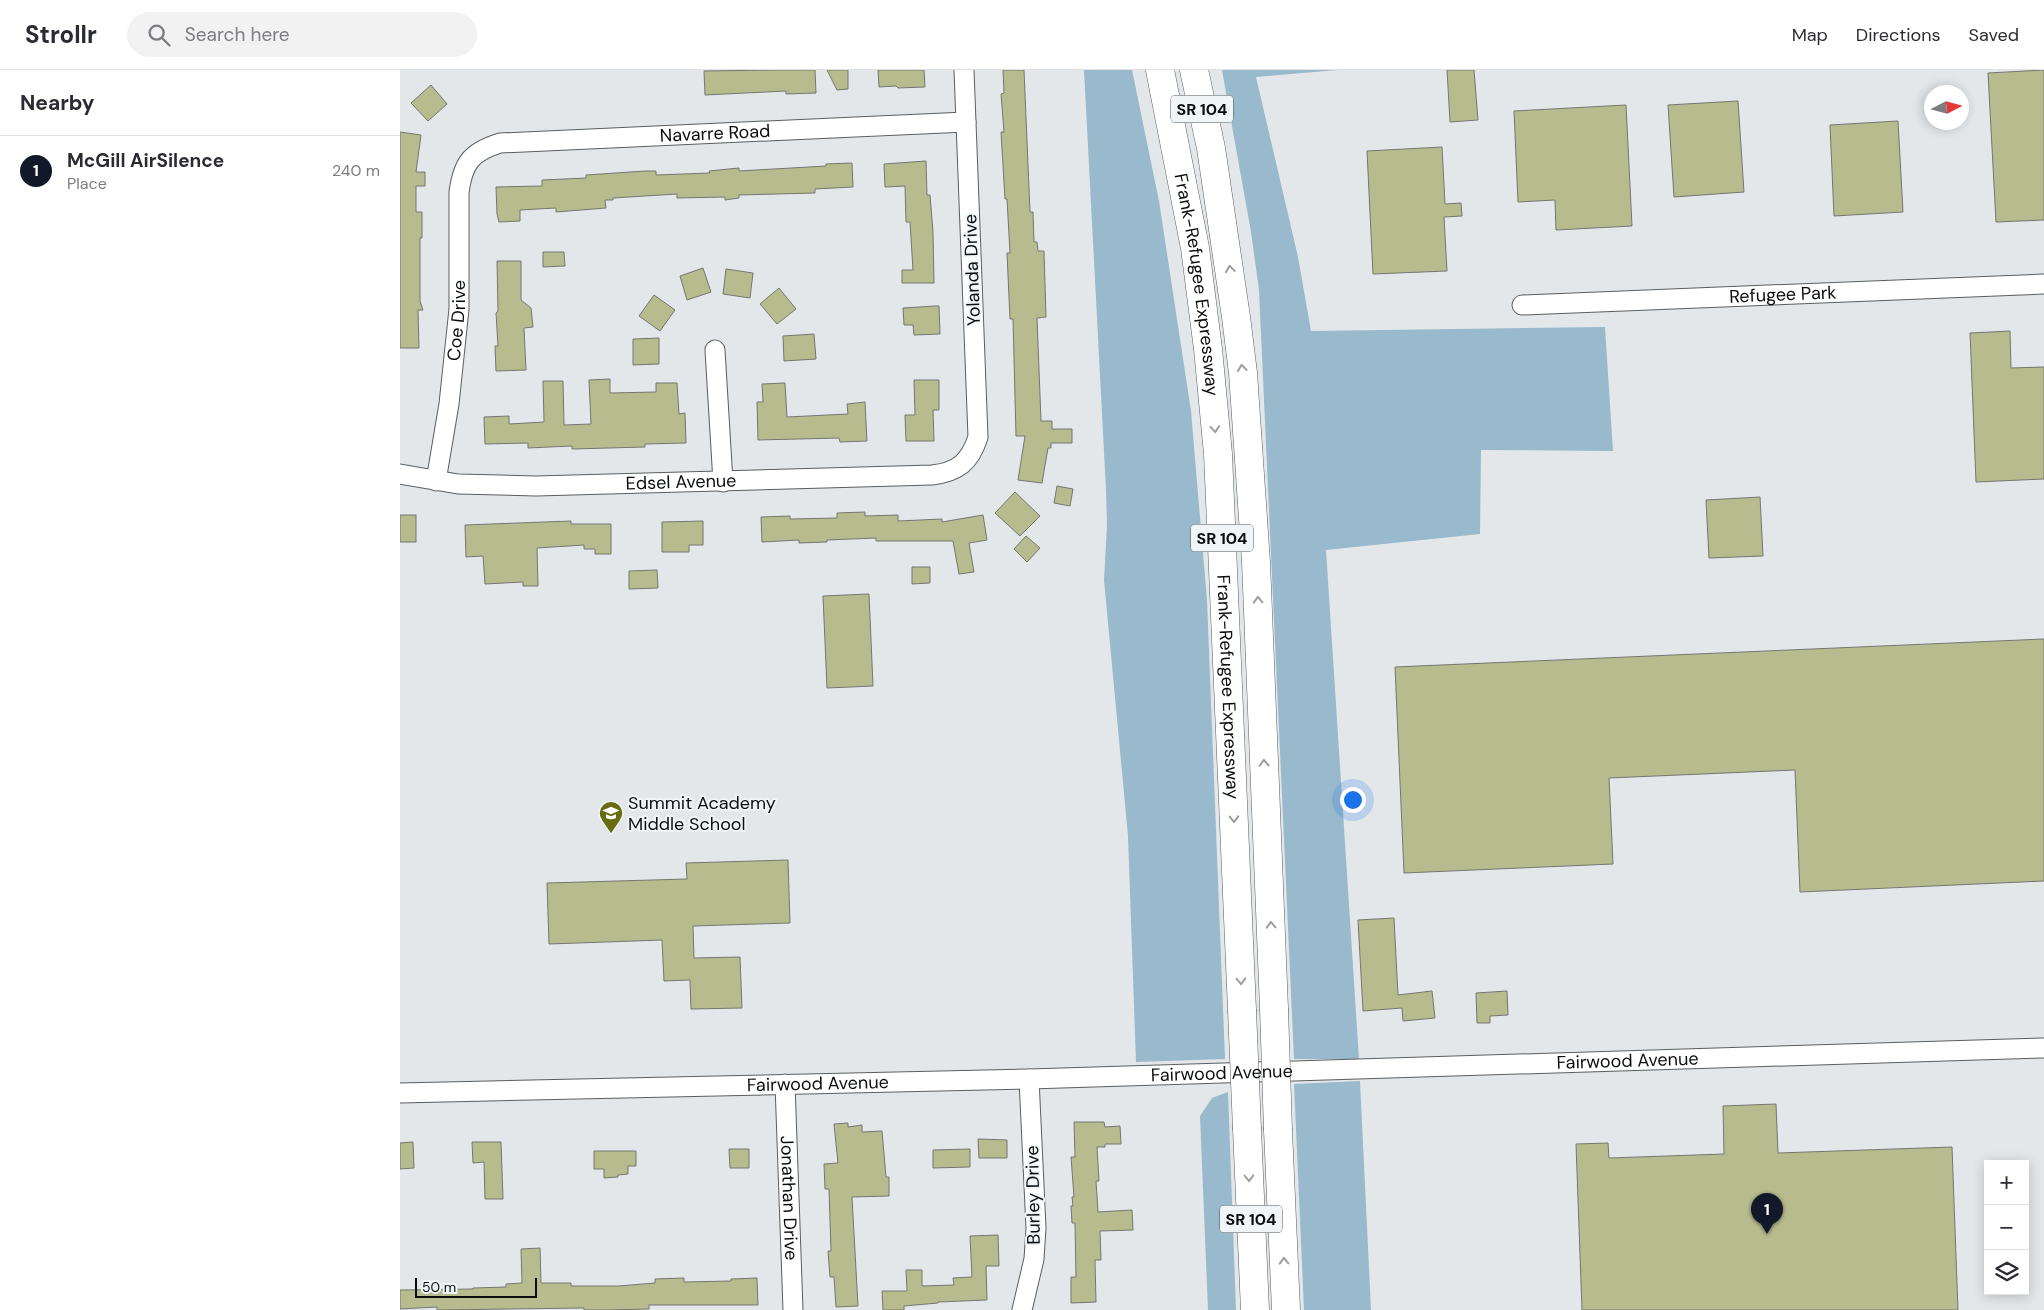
<!DOCTYPE html>
<meta charset="utf-8">
<style>
body{margin:0;font-family:"DM Sans",sans-serif;background:#f2f2f3;color:#2b2b33}
.controls{position:absolute;right:15px;bottom:15px;display:grid;overflow:hidden;border-radius:0px;box-shadow:0 2px 12px #0003}
.controls button{width:45px;height:45px;display:grid;place-items:center;padding:0;border:0;border-bottom:1px solid #e1e1e2;background:#fff;color:#2b2b33;font:25px sans-serif}
.compass{position:absolute;left:1524px;top:15px;width:45px;height:45px;border-radius:50%;background:#fff;box-shadow:0 2px 12px #0003;rotate:84deg}
.scale{position:absolute;left:15px;bottom:12px;width:122px;box-sizing:border-box;padding-left:5px;border:2px solid #0a0c0d;border-top:0;font-size:14px;line-height:18px;white-space:nowrap;color:#0a0c0d;-webkit-text-stroke:4px #f0f5f8;paint-order:stroke}
.you{position:absolute;left:952px;top:729px;width:18px;height:18px;margin:-12px;border:4px solid #fff;border-radius:50%;background:#1a73e8;box-shadow:0 0 0 8px #1a73e833}
.badge{display:grid;place-items:center;width:32px;height:32px;border-radius:50%;background:#111827;color:#fff;font-size:16px;font-weight:700}
.pin{position:absolute;translate:-50% -41px;filter:drop-shadow(0 1px 2px #0008)}
.pin::after{content:'';position:absolute;top:26px;width:18px;height:15px;background:inherit;clip-path:polygon(0 0,100% 0,50% 100%)}
.list{margin:0;padding:0;list-style:none}
h2{display:flex;justify-content:space-between;align-items:center;height:65px;margin:0;padding:0 20px;font-size:21px}
h2 small{font-size:16px;font-weight:400;color:#7c7c81}
.list li{display:grid;grid-template-columns:32px 1fr auto;gap:15px;align-items:center;box-sizing:border-box;height:70px;padding:0 20px;border-top:1px solid #e1e1e2}
.list b{display:block;font-size:19px;white-space:nowrap}
.list p{margin:0;font-size:16px;white-space:nowrap;color:#7c7c81}
.list em{font-size:16px;font-style:normal;color:#7c7c81}
.icon{flex:none;width:28px;height:28px;fill:none;stroke:currentColor;stroke-width:2;stroke-linecap:round;stroke-linejoin:round}
.map{position:relative;flex:none;width:1644px;height:1240px;overflow:hidden}
header{display:flex;align-items:center;gap:30px;box-sizing:border-box;height:70px;padding:0 25px;background:#fff;border-bottom:1px solid #e1e1e2}
header strong{font-size:24px}
nav{display:flex;gap:28px;margin-inline-start:auto;font-size:18px}
.search{width:350px;height:45px;background:#f2f2f3;display:flex;align-items:center;gap:12px;box-sizing:border-box;padding:0 18px;border-radius:28px;color:#7c7c81;font-size:19px}
main{display:flex}
aside{flex:1;background:#fff}
.map>svg:first-child{display:block}
</style>
<header>
<strong>Strollr</strong>
<div class="search"><svg class="icon" aria-label="search" viewBox="0 0 24 24"><circle cx="10" cy="10" r="6"/><path d="M15 15l6 6"/></svg>Search here</div>
<nav><a>Map</a><a>Directions</a><a>Saved</a></nav>
</header>
<main>
<aside>
<h2>Nearby<small></small></h2>
<ul class="list">
<li><span class="badge">1</span><div><b>McGill AirSilence</b><p>Place</p></div><em>240 m</em></li>
</ul>
</aside>
<div class="map">
<svg width="1644" height="1240" viewBox="0 0 1644 1240">
<rect width="100%" height="100%" fill="#e3e7ea"/>
<g fill="#99b9cc">
<path d="M684 0H732L759 131 791 341 807 530 825 989 736 992 728 766 704 510 707 455 706 420Z"/>
<path d="M822 0H938L856 7 898 187 911 261 1205 257 1213 381 1081 380 1080 464 926 480 959 989H894L859 220 851 162Z"/>
<path d="M960 1011 971 1240H904L894 1014Z"/>
<path d="M828 1022 836 1240H808L800 1046 812 1028Z"/>
</g>
<g fill="#b7bc8e" stroke="#757671">
<path d="M375 0H415L416 23 386 24V21L305 25 304 1Z"/>
<path d="M427 0H448V19L437 20Z"/>
<path d="M478 0H524L525 17 498 18 496 16 479 17Z"/>
<path d="M603 0H624L630 142H633L634 172H637L638 181H644L646 247 637 248 641 351H652V359H672V373H651V378H648L642 413 618 410 625 366H616L613 249H610L607 183H610L607 129H605L601 62H604L601 24 604 23Z"/>
<path d="M1047 0H1074L1078 50 1050 52Z"/>
<path d="M1644 0V150L1596 152 1588 3Z"/>
<path d="M31 15 47 34 28 51 11 33Z"/>
<path d="M1338 31 1344 122 1274 127 1268 35Z"/>
<path d="M1226 35 1232 156 1156 160 1155 130 1118 132 1114 41Z"/>
<path d="M1498 51 1503 142 1434 146 1430 55Z"/>
<path d="M0 62 21 65 16 102H25V116H16V142H22V168H20V231L23 240H18L19 278H0Z"/>
<path d="M1042 77 1045 134 1061 133 1062 146 1044 147 1047 201 973 204 967 81Z"/>
<path d="M526 91 527 125H530L533 162 534 213H502V200H513L510 152H506L505 116 485 117 484 94Z"/>
<path d="M452 93 453 117 415 119V123L339 125V128L325 130V127L277 128V124L213 128V130H205L206 138 156 142V138L120 140V151L99 152 97 144 96 117 142 116V110L186 108V105L245 101H256V105L310 103 309 101 339 98V101L426 96V94Z"/>
<path d="M143 182H164L165 196 143 197Z"/>
<path d="M97 191H121V230L131 238 133 257 124 258 126 300 96 301 95 276H98L96 243 98 241Z"/>
<path d="M303 198 311 222 287 230 280 206Z"/>
<path d="M326 199 353 203 350 228 323 224Z"/>
<path d="M379 218 396 239 377 254 360 234Z"/>
<path d="M254 225 275 240 260 261 239 246Z"/>
<path d="M535 236H539L540 264 514 265 513 255H504L503 238Z"/>
<path d="M1610 261 1611 298 1644 297V409L1576 412 1570 263Z"/>
<path d="M414 264 416 289 384 291 383 266Z"/>
<path d="M259 268V294L233 295V269Z"/>
<path d="M210 309V323L256 322V313H277L279 344 285 343 286 373 245 374V377L172 379V376L128 378V373L85 374 84 347 109 346V354L144 352 143 311H163L164 355 191 354 189 310Z"/>
<path d="M514 310H539V340H533L534 371H506L505 345H515Z"/>
<path d="M385 313 387 347 448 344 447 334 465 332 467 371 440 372 439 368 358 370 357 332H363L362 314Z"/>
<path d="M657 416 673 419 670 436 654 433Z"/>
<path d="M615 422 640 446 620 466 595 443Z"/>
<path d="M1360 427 1363 486 1309 488 1306 430Z"/>
<path d="M465 442V446L498 445V451L542 449V452L583 445 587 470 569 473 574 502 559 504 553 471H476V468L427 470V472L399 473V470L362 472 361 447 390 446V449L437 448V443Z"/>
<rect x="0" y="445" width="16" height="27"/>
<path d="M171 451V454H211V484H195V479H184V475L137 478 138 516H123V512L85 514 83 486 66 487 65 455Z"/>
<path d="M303 451V475H289V482H262V452Z"/>
<path d="M626 466 640 478 627 492 614 479Z"/>
<path d="M512 497H530V513L512 514Z"/>
<path d="M257 500 258 518 229 519V501Z"/>
<path d="M469 524 473 616 427 618 423 526Z"/>
<path d="M1644 569V811L1400 822 1395 700 1209 708 1213 794 1004 803 995 597Z"/>
<path d="M388 790 390 853 293 856 294 888 340 887 342 938 291 939 290 910 264 911 262 870 149 874 147 813 287 809 286 793Z"/>
<path d="M994 848 998 925 1032 921 1035 948 1003 951 1002 938 963 941 958 850Z"/>
<path d="M1107 921 1108 945 1090 946V953H1077L1076 923Z"/>
<path d="M1376 1034 1378 1083 1552 1077 1558 1240H1182L1176 1074 1208 1073 1209 1088 1324 1084 1323 1036Z"/>
<path d="M674 1052H704L705 1057 720 1056 721 1074H705V1077H697L699 1111H696L698 1142 732 1140 733 1160 700 1161 701 1190H695L696 1232 671 1233V1207H676L675 1153H672L671 1136H673L672 1127H674L671 1087H675Z"/>
<path d="M448 1053V1057L462 1055V1062L482 1061 486 1107H489V1126L452 1127 458 1236 436 1237 434 1207H430L428 1181H431L429 1119H425L424 1094 438 1093 434 1054Z"/>
<path d="M578 1069 607 1070V1088H579Z"/>
<path d="M13 1072 14 1098 0 1099V1073Z"/>
<path d="M72 1072H101L103 1129H85L84 1092 73 1093Z"/>
<path d="M329 1079H349V1098H330Z"/>
<path d="M570 1079V1097L533 1098V1080Z"/>
<path d="M194 1081H236V1096H228V1104L218 1105V1107L204 1108V1099H194Z"/>
<path d="M598 1165 599 1196H586L587 1230 538 1232V1233L504 1236V1240H483L482 1221H507L506 1200H522V1216L554 1215 553 1208 572 1207 570 1166Z"/>
<path d="M140 1178 141 1213H171V1216H219L255 1213V1209L284 1208V1212L331 1211V1209L357 1208 358 1235H249V1239L207 1240H184V1238L37 1240V1237L0 1239V1220L73 1219V1218L106 1217V1214L122 1213 121 1179Z"/>
</g>
<g fill="none" stroke-linecap="round" stroke-linejoin="round">
<g stroke="#5a5e60" stroke-width="21">
<g id="minor">
<path id="s1" d="M1122 235 1644 214"/>
<path d="M315 280 323 412"/>
<path id="s2" d="M0 404 58 414 136 416 532 405C558 402 570 392 578 367L564 0"/>
<path id="s3" d="M36 411 49 334 59 239V122C63 93 71 82 100 73L566 52"/>
<path id="s4" d="M385 1014 393 1240"/>
<path id="s5" d="M0 1023 629 1009 1644 978"/>
<path d="M622 1240 634 1189 636 1158 629 1009"/>
</g>
</g>
<g stroke="#5a5e60" stroke-width="29">
<g id="highway">
<path id="s6" d="M760 0 795 178 808 279 818 384 842 940"/>
<path d="M794 0 811 78 836 247 843 303 856 492 874 939"/>
<path d="M847 1059 855 1240"/>
<path d="M878 1060 886 1240"/>
</g>
</g>
<use href="#minor" stroke="#fff" stroke-width="19"/>
<use href="#highway" stroke="#fff" stroke-width="28"/>
<g stroke="#5a5e60" stroke-width="29" stroke-linecap="butt">
<g id="highway-bridge">
<path d="M874 939 878 1060"/>
<path d="M842 940 847 1059"/>
</g>
</g>
<use href="#highway-bridge" stroke="#fff" stroke-width="28"/>
</g>
<defs><path id="oneway-chevron" d="M-2-3.5L2.5 0L-2 3.5" fill="none" stroke-width="1.6" stroke-linecap="round" stroke-linejoin="round" transform="scale(1.25)"/></defs>
<g stroke="#9d9e9e">
<use href="#oneway-chevron" transform="translate(830 199) rotate(-98)"/>
<use href="#oneway-chevron" transform="translate(842 298) rotate(-96)"/>
<use href="#oneway-chevron" transform="translate(815 359) rotate(85)"/>
<use href="#oneway-chevron" transform="translate(858 530) rotate(-92)"/>
<use href="#oneway-chevron" transform="translate(864 693) rotate(-92)"/>
<use href="#oneway-chevron" transform="translate(834 749) rotate(88)"/>
<use href="#oneway-chevron" transform="translate(871 855) rotate(-92)"/>
<use href="#oneway-chevron" transform="translate(841 911) rotate(88)"/>
<use href="#oneway-chevron" transform="translate(849 1108) rotate(88)"/>
<use href="#oneway-chevron" transform="translate(884 1191) rotate(-92)"/>
</g>
<defs>
<g id="school-pin" transform="scale(1.25)"><path d="M0 17L-7.5 6A9.5 9.5 0 1 1 7.5 6Z" fill="#666c0f" stroke="#f0f5f8"/><path d="M0-5L7-2L0 1L-7-2ZM-4 1L0 2.5L4 1V4Q0 6-4 4Z" fill="#fff"/></g>
</defs>
<g fill-rule="evenodd">
<use href="#school-pin" x="211" y="743"/>
</g>
<g text-anchor="middle" stroke-width="4" stroke-linejoin="round" paint-order="stroke">
<g fill="#f0f5f8" stroke="#4f5254" stroke-width="1">
<rect x="771" y="25.5" width="62" height="27" rx="4"/>
<rect x="791" y="454.5" width="62" height="27" rx="4"/>
<rect x="820" y="1135.5" width="62" height="27" rx="4"/>
</g>
<g font-size="16" font-weight="bold" fill="#0a0c0d">
<text x="802" y="45">SR 104</text>
<text x="822" y="474">SR 104</text>
<text x="851" y="1155">SR 104</text>
</g>
<g font-size="18" fill="#0a0c0d" stroke="#f0f5f8">
<text dy="6" stroke="none"><textPath href="#s3" startOffset="575">Navarre Road</textPath></text>
<text transform="translate(572 200) rotate(-92)" y="6">Yolanda Drive</text>
<text dy="6" stroke="none"><textPath href="#s6" startOffset="218">Frank-Refugee Expressway</textPath></text>
<text dy="6" stroke="none"><textPath href="#s1" startOffset="261">Refugee Park</textPath></text>
<text dy="6" stroke="none"><textPath href="#s3" startOffset="162">Coe Drive</textPath></text>
<text dy="6" stroke="none"><textPath href="#s2" startOffset="282">Edsel Avenue</textPath></text>
<text dy="6" stroke="none"><textPath href="#s6" startOffset="622">Frank-Refugee Expressway</textPath></text>
<text dy="6" stroke="none"><textPath href="#s5" startOffset="1228">Fairwood Avenue</textPath></text>
<text dy="6" stroke="none"><textPath href="#s5" startOffset="822">Fairwood Avenue</textPath></text>
<text dy="6" stroke="none"><textPath href="#s5" startOffset="418">Fairwood Avenue</textPath></text>
<text transform="translate(633 1125) rotate(-91)" y="6">Burley Drive</text>
<text dy="6" stroke="none"><textPath href="#s4" startOffset="114">Jonathan Drive</textPath></text>
</g>
<g font-size="18" fill="#0a0c0d" stroke="#f0f5f8" text-anchor="start">
<text x="228" y="739">Summit Academy<tspan x="228" dy="21">Middle School</tspan></text>
</g>
</g>
</svg>
<div class="controls">
<button>+</button>
<button>−</button>
<button><svg class="icon" aria-label="layers" viewBox="0 0 24 24"><path d="M12 4l9 5-9 5-9-5zM3 14l9 5 9-5"/></svg></button>
</div>
<svg class="compass" viewBox="-18 -18 36 36"><path d="M0-13l5 13h-10z" fill="#e53935"/><path d="M0 13l5-13h-10z" fill="#7c7c81"/></svg>
<div class="scale">50 m</div>
<div class="you"></div>
<div class="pin badge" style="left:1367px;top:1164px">1</div>
</div>
</main>
